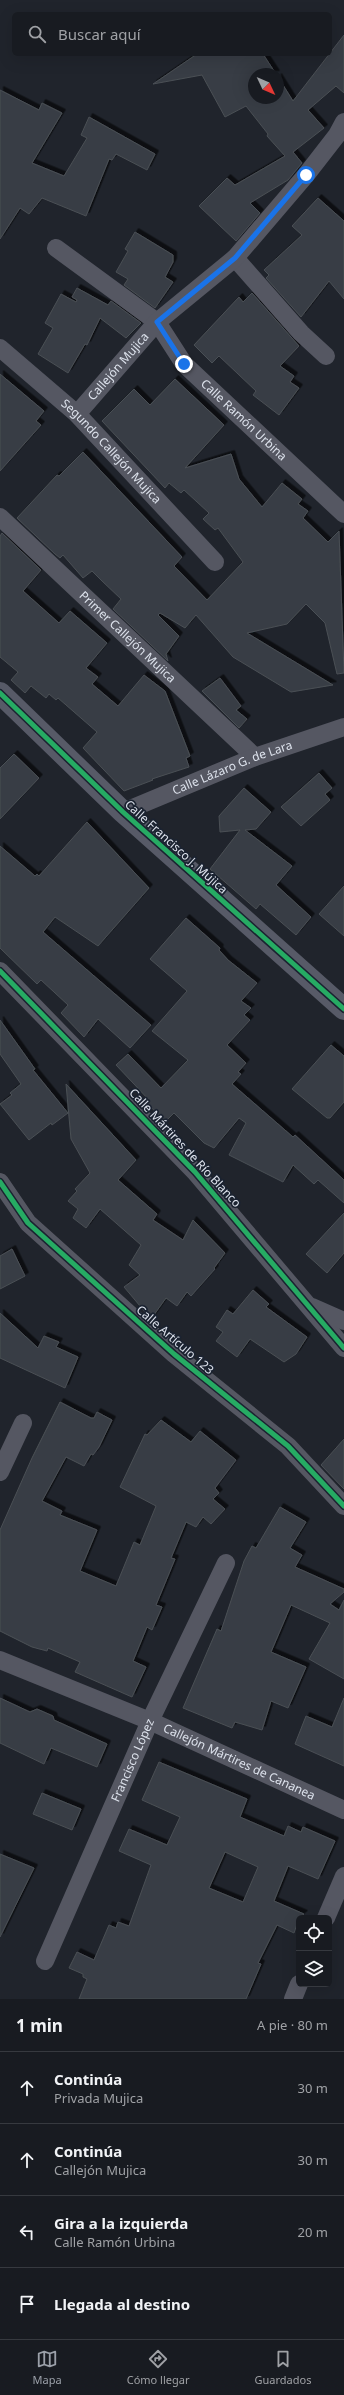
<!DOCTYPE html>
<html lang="es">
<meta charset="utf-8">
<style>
body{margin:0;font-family:"Noto Sans",sans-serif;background:#25282e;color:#f1f3f6}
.controls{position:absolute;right:12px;bottom:12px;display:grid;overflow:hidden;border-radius:6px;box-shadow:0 4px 16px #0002}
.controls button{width:36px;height:36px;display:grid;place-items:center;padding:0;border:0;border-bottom:1px solid #36393f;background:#181b21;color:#f1f3f6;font:20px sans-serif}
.compass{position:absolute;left:248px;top:68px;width:36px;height:36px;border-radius:50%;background:#181b21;box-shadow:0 4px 16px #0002;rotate:134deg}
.stop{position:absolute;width:12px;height:12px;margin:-9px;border:3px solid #1a73e8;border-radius:50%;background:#fff}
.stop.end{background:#1a73e8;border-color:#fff;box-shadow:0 1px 4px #0008}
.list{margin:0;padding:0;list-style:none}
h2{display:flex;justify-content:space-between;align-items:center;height:52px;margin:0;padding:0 16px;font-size:17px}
h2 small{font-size:13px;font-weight:400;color:#9fa1a5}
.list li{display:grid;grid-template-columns:26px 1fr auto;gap:12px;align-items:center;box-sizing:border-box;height:72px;padding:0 16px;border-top:1px solid #36393f}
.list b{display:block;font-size:15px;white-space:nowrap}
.list p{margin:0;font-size:13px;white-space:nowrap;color:#9fa1a5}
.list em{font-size:13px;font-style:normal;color:#9fa1a5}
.icon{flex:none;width:22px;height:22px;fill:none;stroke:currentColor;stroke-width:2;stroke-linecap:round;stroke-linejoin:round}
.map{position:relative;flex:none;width:344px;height:1999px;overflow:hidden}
.search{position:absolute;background:#181b21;box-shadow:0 4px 16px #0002;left:12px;right:12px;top:12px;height:44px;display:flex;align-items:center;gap:10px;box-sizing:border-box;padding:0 14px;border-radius:6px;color:#9fa1a5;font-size:15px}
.sheet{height:340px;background:#181b21}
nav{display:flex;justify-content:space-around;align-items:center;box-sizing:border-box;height:56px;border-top:1px solid #36393f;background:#181b21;font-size:11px;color:#9fa1a5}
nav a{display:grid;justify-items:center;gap:2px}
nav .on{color:#9ba0a9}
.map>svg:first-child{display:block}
</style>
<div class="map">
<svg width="344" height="1999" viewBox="0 0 344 1999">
<defs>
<filter id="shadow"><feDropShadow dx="3.5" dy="-3.5" stdDeviation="0" flood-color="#0009"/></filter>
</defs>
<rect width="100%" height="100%" fill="#20242c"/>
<g fill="#393e44" stroke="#4a4f55" fill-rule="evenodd" filter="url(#shadow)">
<path d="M344 35V93L336 86 308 110 324 128 293 152 302 163 288 180 250 203 260 213 236 241 199 206 227 178 235 185 285 156 267 136 268 134 246 106 225 117 202 75 153 84 197 54H263L276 74H254V98H278V77L293 101Z"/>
<path d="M0 90 39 110 42 103 62 113 32 163 64 176 87 138 81 135 89 117 155 154 147 170 116 154 112 160 109 159 86 216 42 198 29 214 20 208 0 239Z"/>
<path d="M318 198 344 221V299L329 281 301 317 266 278 269 275 264 270 302 235 292 226Z"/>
<path d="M135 232 173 255V262L165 277 173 282 155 308 124 285 128 279 116 272 128 251 125 249Z"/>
<path d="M77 288 108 305 111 301 141 323 126 338 100 318 87 345 85 344 68 373 38 354 53 328 45 323 61 294 76 302 77 300 72 297Z"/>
<path d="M252 293 299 346 280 366 294 376 290 382 299 388 279 415 253 395 256 391 219 356 212 363 194 345 239 297 243 302Z"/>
<path d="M0 374 44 411 36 421 41 425 0 471Z"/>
<path d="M175 379 224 425 185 468 231 454 239 479 262 507 282 483 302 499 298 504 308 511 303 518 328 542 339 531 344 673 337 674 325 623 306 604 287 624 247 633 333 685 291 692 233 657 196 615 185 628 160 613 158 615 179 636 166 654 168 661 113 609 121 599 102 581 92 571 83 578 63 555 60 558 55 554 17 518 57 475 59 476 83 452 182 557 174 566 207 600 243 562 218 528 215 530 203 519 209 513 184 490 181 493 169 483 165 488 102 421 134 389 150 405Z"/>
<path d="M2 533 41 570 23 591 59 623 70 611 107 643 86 668 98 677 92 684 118 706 144 675 165 691 190 756 186 758 189 767 152 779 153 780 124 791 83 748 97 732 58 698 56 700 49 694 46 698 31 686 25 693 11 680 18 672 0 657V536Z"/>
<path d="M220 678 241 706 236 710 247 719 239 728 202 691Z"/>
<path d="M14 754 39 778 0 819V768Z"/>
<path d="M319 773 332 788 325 794 330 800 301 826 281 807Z"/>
<path d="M244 788 271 812 256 829 245 830 292 866 276 885 311 917 296 935 260 904 256 909 210 869 240 830 220 832 219 816Z"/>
<path d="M87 822 149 888 98 946 55 917 43 932 151 1025 130 1048 98 1019 84 1037 61 1013 68 1005 41 980 37 984 0 948V846L35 876 37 874 39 876Z"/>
<path d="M344 886V936L319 914Z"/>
<path d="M186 918 220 948 219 950 228 960 257 983 241 1001 251 1008 244 1015 250 1020 227 1045 246 1063 238 1072 241 1074 232 1084 293 1137 295 1135 344 1180V1203L318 1180 314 1184 293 1165 283 1182 229 1155 246 1123 239 1118 214 1148 204 1143 174 1113 165 1122 148 1104 150 1101 116 1065 128 1054 161 1088 188 1060 152 1031 187 991 150 959Z"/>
<path d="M0 1020 35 1069 33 1070 68 1113 52 1125 51 1123 29 1140 0 1104 12 1095 10 1093 21 1084 0 1054Z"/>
<path d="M331 1045 344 1056V1102L330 1118H327L292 1089Z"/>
<path d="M66 1084 136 1160 118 1180 157 1214 153 1220 183 1240 193 1220 225 1253 214 1268 215 1269 191 1296 187 1292 177 1306 166 1298 151 1319 124 1287 140 1275 129 1265 141 1245 100 1209 86 1228 73 1218 78 1209 68 1201 77 1191 75 1189 90 1173 71 1139Z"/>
<path d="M344 1213V1253L327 1273 306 1254Z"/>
<path d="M12 1249 25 1276 0 1289V1256Z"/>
<path d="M253 1290 269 1304 266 1307 307 1337 296 1354 284 1362 250 1339 237 1357 216 1341 223 1332 216 1327 227 1310 233 1314Z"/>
<path d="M0 1313 38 1348 44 1336 59 1342 56 1347 78 1357 65 1388 0 1358Z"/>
<path d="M60 1402 91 1418H94L97 1412 112 1420 99 1447 93 1455 91 1454 84 1466 66 1457 42 1501 62 1511 60 1515 97 1530 80 1571 116 1586 134 1542 140 1545 156 1506 120 1487 145 1434 147 1435 161 1420 191 1442 200 1431 236 1460 215 1488 219 1493 213 1499 225 1509 211 1524 203 1517 196 1527 186 1522 171 1558 175 1559 156 1605 162 1607 152 1630 147 1627 133 1661 146 1667 132 1697 75 1672 80 1662 48 1648 47 1651 32 1647 0 1631V1530L32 1458Z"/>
<path d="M344 1439V1489L321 1465Z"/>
<path d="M280 1507 306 1522 290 1548 302 1555 295 1567 344 1589V1592L330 1604 339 1610 344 1600V1679L309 1659 330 1623 291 1605 271 1652 306 1667 288 1708 271 1701 262 1730 235 1722 232 1728 183 1708 217 1629 221 1631 244 1561 252 1546 256 1548Z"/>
<path d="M0 1698 30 1712 37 1709 53 1716 54 1720 107 1744 97 1767 51 1748 44 1764 0 1743Z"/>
<path d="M344 1698V1766L295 1744 306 1716 332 1727Z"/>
<path d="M159 1762 247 1799 240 1817 284 1836 288 1826 301 1832 303 1827 335 1841 318 1879 288 1866 274 1901 304 1914 299 1918 294 1933 277 1925 258 1963 261 1964 246 1999H79L87 1979 83 1977V1974L69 1968 77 1952 94 1960 109 1925 116 1928 118 1922 129 1926 151 1865 119 1851 129 1829 167 1845 180 1817 142 1800ZM225 1852 258 1867 243 1902 209 1888Z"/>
<path d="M42 1793 81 1809 72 1830 33 1814Z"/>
<path d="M0 1854 34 1868 0 1937Z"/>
</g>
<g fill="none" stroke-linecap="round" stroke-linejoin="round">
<g stroke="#555762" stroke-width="18">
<path id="s1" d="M56 248 157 322 184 364 344 514"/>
<path d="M235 258 301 333 326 356"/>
<path id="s2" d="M0 348 77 414 215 562"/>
<path id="s3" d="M77 414 157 322 235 258 306 175 337 135 344 122"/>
<path id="s4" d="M0 517 255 757"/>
<path id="s5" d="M123 812 255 757 344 727"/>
<path d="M0 971 195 1172 344 1348"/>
<path d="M0 1182 28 1223 174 1354 288 1446 344 1506"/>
<path d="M312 1307 344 1321"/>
<path d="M0 1472 23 1423"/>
<path id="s6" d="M0 1660 150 1721 344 1810"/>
<path d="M326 1918 344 1876"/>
<path id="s7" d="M45 1961 150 1721 226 1563"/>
<path d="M293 1999 299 1984"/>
</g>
<path stroke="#575a67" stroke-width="22" d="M0 693 123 812 344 1009"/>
<g stroke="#1b2331" stroke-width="8">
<g id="cycleway">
<path d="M0 693 123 812 344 1009"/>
<path d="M0 971 195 1172 344 1348"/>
<path d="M0 1182 28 1223 174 1354 288 1446 344 1506"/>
</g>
</g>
<use href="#cycleway" stroke="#26ab63" stroke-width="5"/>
</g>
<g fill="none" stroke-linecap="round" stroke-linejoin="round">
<path stroke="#1a73e8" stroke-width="5" d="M184 364 157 322 235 258 306 175"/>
</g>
<g text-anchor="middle" stroke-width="3.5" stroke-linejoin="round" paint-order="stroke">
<g font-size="12" fill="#dde2ec" stroke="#1b2331">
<text dy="4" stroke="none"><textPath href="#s3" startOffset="63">Callejón Mujica</textPath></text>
<text dy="4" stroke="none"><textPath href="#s1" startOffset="257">Calle Ramón Urbina</textPath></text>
<text dy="4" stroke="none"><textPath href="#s2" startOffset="152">Segundo Callejón Mujica</textPath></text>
<text dy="4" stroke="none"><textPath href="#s4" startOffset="175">Primer Callejón Mujica</textPath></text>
<text dy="4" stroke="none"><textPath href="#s5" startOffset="118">Calle Lázaro G. de Lara</textPath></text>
<text transform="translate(176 847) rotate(42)" y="4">Calle Francisco J. Mújica</text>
<text transform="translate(185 1148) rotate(47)" y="4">Calle Mártires de Río Blanco</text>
<text transform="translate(175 1340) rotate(41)" y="4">Calle Artículo 123</text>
<text dy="4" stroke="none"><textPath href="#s7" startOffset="219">Francisco López</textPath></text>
<text dy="4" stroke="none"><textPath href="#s6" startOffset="260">Callejón Mártires de Cananea</textPath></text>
</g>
</g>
</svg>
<div class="controls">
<button><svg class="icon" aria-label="locate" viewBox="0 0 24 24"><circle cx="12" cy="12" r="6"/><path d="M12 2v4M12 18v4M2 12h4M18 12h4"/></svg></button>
<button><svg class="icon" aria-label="layers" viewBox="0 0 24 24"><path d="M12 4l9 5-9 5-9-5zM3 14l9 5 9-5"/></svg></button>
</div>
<svg class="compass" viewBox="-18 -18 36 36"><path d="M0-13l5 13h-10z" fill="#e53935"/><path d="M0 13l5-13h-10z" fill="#9fa1a5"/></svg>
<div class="stop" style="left:306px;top:175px"></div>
<div class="stop end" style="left:184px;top:364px"></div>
<div class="search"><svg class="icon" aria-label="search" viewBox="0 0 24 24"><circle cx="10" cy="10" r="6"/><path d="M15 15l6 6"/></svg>Buscar aquí</div>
</div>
<section class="sheet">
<h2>1 min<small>A pie · 80 m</small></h2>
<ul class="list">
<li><svg class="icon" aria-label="ahead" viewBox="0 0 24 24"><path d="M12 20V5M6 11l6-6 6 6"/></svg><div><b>Continúa</b><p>Privada Mujica</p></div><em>30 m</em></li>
<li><svg class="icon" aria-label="ahead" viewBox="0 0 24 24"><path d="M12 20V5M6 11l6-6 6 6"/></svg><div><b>Continúa</b><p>Callejón Mujica</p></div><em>30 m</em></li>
<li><svg class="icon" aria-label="left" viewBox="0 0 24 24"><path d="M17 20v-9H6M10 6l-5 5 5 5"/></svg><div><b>Gira a la izquierda</b><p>Calle Ramón Urbina</p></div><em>20 m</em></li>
<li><svg class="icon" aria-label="arrive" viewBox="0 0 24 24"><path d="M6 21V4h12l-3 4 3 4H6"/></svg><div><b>Llegada al destino</b></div></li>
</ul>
</section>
<nav>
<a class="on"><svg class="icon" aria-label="map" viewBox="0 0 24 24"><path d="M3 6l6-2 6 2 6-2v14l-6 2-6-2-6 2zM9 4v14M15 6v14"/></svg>Mapa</a>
<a><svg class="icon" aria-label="directions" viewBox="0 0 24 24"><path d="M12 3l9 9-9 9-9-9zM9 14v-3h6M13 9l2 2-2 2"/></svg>Cómo llegar</a>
<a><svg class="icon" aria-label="saved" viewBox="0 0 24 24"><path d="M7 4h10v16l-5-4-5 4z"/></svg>Guardados</a>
</nav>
